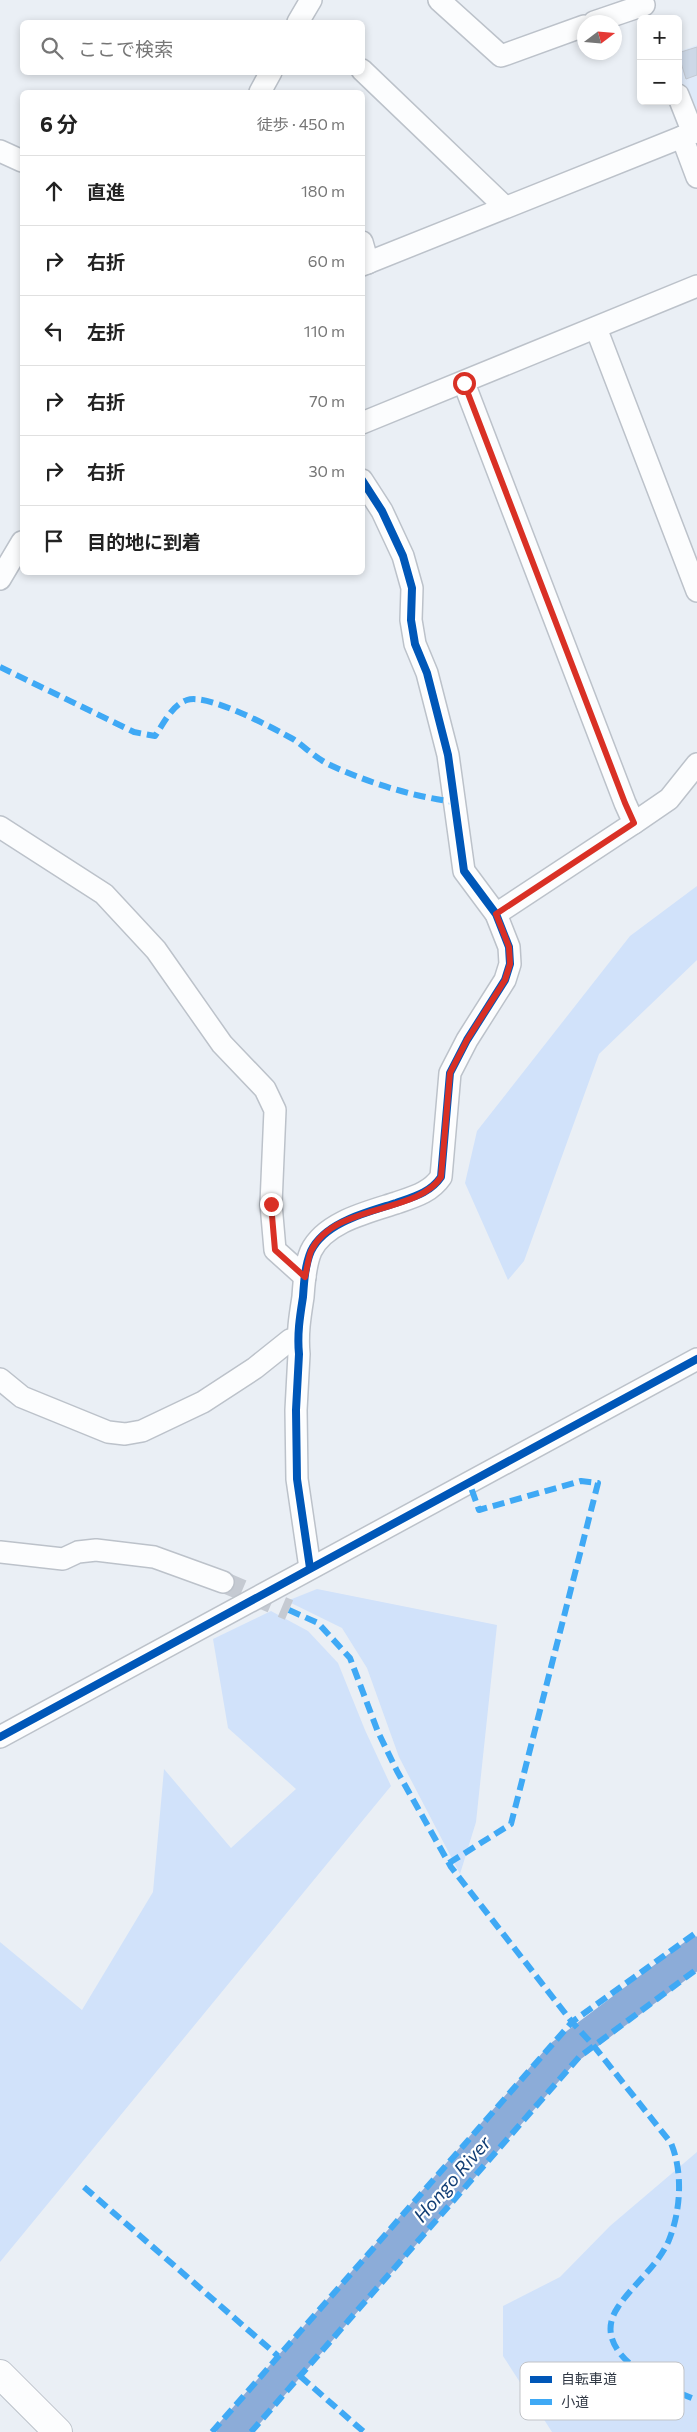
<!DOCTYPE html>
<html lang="ja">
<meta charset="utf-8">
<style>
body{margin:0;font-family:Commissioner,"Noto Sans JP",sans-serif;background:#f2f2f2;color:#222}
.controls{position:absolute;right:15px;top:15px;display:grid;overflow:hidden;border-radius:8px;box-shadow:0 2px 8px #0003}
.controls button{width:45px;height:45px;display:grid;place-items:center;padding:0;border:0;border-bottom:1px solid #e0e0e0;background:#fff;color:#222;font:25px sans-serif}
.compass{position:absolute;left:577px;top:15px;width:45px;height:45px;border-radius:50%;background:#fff;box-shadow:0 2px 8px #0003;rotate:74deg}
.stop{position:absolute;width:15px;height:15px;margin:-11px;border:4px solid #d93025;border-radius:50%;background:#fff}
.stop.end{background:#d93025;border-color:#fff;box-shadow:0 1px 5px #0008}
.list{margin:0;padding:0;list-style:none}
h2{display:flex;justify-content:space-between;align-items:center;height:65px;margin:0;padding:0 20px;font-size:21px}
h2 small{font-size:16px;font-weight:400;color:#767676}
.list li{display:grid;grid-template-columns:32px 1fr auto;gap:15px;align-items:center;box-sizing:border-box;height:70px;padding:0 20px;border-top:1px solid #e0e0e0}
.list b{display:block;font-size:19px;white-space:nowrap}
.list em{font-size:16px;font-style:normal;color:#767676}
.icon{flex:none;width:28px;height:28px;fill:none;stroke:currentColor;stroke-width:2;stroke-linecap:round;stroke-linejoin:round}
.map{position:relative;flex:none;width:697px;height:2432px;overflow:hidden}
.search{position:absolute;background:#fff;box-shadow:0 2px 8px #0003;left:20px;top:20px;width:345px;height:55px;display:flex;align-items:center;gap:12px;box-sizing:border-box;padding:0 18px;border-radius:8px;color:#767676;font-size:19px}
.panel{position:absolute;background:#fff;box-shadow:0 2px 8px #0003;left:20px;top:90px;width:345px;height:485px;border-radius:8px}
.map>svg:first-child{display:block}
</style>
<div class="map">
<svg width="697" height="2432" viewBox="0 0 697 2432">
<rect width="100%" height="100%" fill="#eaeff5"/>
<path fill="#dfeaf9" d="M697 45V109L691 106 678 72V52Z"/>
<g fill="#d1e2fa">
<path d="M697 886V960L599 1054 524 1261 508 1280 465 1183 477 1131 630 936Z"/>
<path d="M317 1589 497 1625 476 1822 460 1874 399 1757 367 1668 342 1628 287 1601Z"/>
<path d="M271 1611 308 1631 338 1663 365 1730 391 1786 0 2262V1942L82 2010 153 1892 164 1769 231 1848 296 1789 228 1728 213 1639Z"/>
<path d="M697 2152V2432H552L503 2356V2306L560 2277 610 2226Z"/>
</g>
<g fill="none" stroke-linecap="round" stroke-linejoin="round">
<path stroke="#8cacd8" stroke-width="31" d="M232 2432 562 2054 697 1952"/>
</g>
<path fill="#cdd8e7" stroke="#c3c9d1" d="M697 47V75L686 79 678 53Z"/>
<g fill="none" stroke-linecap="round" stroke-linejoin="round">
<path stroke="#c5cad2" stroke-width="21" stroke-dasharray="21 11" stroke-linecap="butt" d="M223 1582 289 1610"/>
<g stroke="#bcc2ca" stroke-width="24">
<g id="minor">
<path d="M439 0 501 56 584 26"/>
<path d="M298 22 311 0"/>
<path d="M594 22 644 5"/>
<path d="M362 70 505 207"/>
<path d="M260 92 271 72"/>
<path d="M678 95 693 133"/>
<path d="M682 137 697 177"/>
<path d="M0 151 22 161"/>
<path d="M362 242 368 263"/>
<path d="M362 265 697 131"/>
<path d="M596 328 697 591"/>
<path d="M464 383 625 803 634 823 496 914"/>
<path d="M362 423 697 286"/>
<path d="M0 579 22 542"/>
<path d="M634 823 669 799 697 764"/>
<path d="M0 827 104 894 156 950 222 1044 265 1089 275 1110 271 1204 275 1250 305 1277"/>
<path d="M0 1379 22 1397 108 1432 125 1434 142 1431 203 1402 255 1368 290 1340 298 1338"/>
<path d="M0 1552 63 1559 78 1552 96 1550 154 1557 223 1582"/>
<path d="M310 1568 297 1479 296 1410 299 1354C297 1334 300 1316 303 1297 304 1282 305 1265 311 1251 325 1222 368 1212 396 1203 413 1197 430 1193 441 1177L450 1073 467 1040 505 980 510 964 509 947 496 914 464 871 448 755 427 673 415 644 411 620 412 588 403 556 382 511 362 480"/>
<path d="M0 1737 697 1359"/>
</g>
</g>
<g stroke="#bcc2ca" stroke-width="30">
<path id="major" d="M0 2374 58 2432"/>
</g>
<use href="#minor" stroke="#fcfdfe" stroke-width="21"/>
<use href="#major" stroke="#fcfdfe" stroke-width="28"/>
<g stroke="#3fa9f5" stroke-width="6" stroke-dasharray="12 6" stroke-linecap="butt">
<path d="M0 667 134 732 155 736C164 723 172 705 187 700 208 693 273 728 293 739 305 747 317 759 330 765 369 783 411 796 454 802"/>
<path d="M289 1610 318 1623 350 1658 378 1732 397 1771 451 1867 572 2022 593 2045 671 2143C683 2172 681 2210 669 2240 658 2266 633 2284 618 2307 586 2354 665 2388 697 2400"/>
<path d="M449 1863 511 1824 598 1483 581 1481 479 1510 469 1482"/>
<path d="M84 2187 278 2356"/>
<path d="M300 2376 364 2432"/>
<path d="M212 2432 572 2022 697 1932"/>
<path d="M251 2432 579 2057 697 1969"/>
</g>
<g stroke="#fff" stroke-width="11">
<g id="cycleway">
<path d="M310 1568 297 1479 296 1410 299 1354C297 1334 300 1316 303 1297 304 1282 305 1265 311 1251 325 1222 368 1212 396 1203 413 1197 430 1193 441 1177L450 1073 467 1040 505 980 510 964 509 947 496 914 464 871 448 755 427 673 415 644 411 620 412 588 403 556 382 511 362 480"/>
<path d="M0 1737 697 1359"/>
</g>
</g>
<use href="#cycleway" stroke="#0057b8" stroke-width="8"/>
</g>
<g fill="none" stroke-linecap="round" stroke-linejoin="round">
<path stroke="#d93025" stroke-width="6" d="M271 1204 275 1250 305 1277C307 1269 308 1259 311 1251 334 1203 416 1215 441 1177L450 1073 467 1040 505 980 510 964 509 947 496 914 634 823 625 803 464 383"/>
</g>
<g text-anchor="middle" stroke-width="4.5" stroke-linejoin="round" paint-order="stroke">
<g font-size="19" font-style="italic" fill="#123e75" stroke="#fff">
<text transform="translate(452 2179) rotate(-49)" y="7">Hongo River</text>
</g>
</g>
<rect x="520" y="2362" width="164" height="58" rx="8" fill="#fff" stroke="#c1c3c7" stroke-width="1"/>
<rect x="530" y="2376" width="22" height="7" fill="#0057b8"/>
<rect x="530" y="2399" width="22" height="6" fill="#3fa9f5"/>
<g font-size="14" fill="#303844">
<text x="561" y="2384">自転車道</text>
<text x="561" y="2407">小道</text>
</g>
</svg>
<div class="controls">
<button>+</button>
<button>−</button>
</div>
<svg class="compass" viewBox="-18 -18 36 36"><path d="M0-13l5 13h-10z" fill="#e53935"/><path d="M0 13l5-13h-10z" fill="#767676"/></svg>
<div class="stop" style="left:464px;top:383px"></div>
<div class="stop end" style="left:271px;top:1204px"></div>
<div class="search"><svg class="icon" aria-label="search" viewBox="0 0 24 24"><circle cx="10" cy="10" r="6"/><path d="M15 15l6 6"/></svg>ここで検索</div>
<section class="panel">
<h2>6 分<small>徒歩 · 450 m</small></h2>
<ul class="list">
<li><svg class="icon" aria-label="ahead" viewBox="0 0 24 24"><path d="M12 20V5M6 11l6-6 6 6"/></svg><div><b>直進</b></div><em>180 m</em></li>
<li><svg class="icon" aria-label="right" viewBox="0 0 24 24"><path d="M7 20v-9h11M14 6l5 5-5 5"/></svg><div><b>右折</b></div><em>60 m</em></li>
<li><svg class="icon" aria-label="left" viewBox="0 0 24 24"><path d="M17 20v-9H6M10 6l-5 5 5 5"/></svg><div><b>左折</b></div><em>110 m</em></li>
<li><svg class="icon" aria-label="right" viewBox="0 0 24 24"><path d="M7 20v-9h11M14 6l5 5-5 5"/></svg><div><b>右折</b></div><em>70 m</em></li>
<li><svg class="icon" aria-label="right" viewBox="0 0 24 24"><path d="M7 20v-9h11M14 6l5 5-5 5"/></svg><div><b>右折</b></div><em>30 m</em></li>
<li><svg class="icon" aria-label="arrive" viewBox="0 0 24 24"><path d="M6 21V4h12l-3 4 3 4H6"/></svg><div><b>目的地に到着</b></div></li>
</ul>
</section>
</div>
